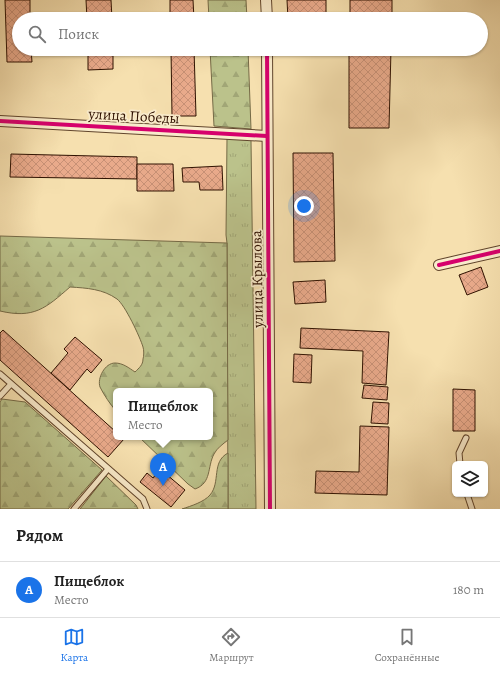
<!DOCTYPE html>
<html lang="ru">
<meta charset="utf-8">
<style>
body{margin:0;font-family:Alegreya,serif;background:#f2f2f2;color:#222}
.controls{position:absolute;right:12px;bottom:12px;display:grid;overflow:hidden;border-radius:6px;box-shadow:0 1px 3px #0004}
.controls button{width:36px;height:36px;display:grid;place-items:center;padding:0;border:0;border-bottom:1px solid #e0e0e0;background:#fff;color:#222;font:20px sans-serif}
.you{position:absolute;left:304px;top:206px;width:14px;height:14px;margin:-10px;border:3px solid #fff;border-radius:50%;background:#1a73e8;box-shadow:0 0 0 6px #1a73e833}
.badge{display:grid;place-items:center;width:26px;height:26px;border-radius:50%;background:#1a73e8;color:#fff;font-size:13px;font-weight:700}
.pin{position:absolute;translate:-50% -33px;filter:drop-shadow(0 1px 2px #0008)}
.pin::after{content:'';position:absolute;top:21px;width:14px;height:12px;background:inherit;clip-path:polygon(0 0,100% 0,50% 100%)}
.popup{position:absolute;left:113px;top:388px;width:100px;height:52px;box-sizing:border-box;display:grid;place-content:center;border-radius:6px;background:#fff;filter:drop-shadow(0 1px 3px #0005);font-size:13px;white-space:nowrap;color:#767676}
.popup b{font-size:15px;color:#222}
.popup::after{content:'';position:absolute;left:50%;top:100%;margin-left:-8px;border:8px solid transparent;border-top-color:#fff}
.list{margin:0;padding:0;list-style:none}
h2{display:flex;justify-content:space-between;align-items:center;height:52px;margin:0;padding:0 16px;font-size:17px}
h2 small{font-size:13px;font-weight:400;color:#767676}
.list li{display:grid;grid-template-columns:26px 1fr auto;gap:12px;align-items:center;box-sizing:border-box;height:56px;padding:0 16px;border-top:1px solid #e0e0e0}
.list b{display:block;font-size:15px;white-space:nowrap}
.list p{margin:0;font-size:13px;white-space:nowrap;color:#767676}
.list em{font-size:13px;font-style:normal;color:#767676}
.icon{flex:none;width:22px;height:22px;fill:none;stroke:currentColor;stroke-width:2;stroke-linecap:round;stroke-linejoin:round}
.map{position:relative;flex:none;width:500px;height:509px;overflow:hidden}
.search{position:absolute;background:#fff;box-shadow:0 1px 3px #0004;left:12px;right:12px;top:12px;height:44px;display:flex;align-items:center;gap:10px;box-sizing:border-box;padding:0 14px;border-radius:22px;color:#767676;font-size:15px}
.sheet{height:108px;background:#fff}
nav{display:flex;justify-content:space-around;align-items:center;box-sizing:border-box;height:56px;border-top:1px solid #e0e0e0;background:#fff;font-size:11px;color:#767676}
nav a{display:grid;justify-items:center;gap:2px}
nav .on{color:#1a73e8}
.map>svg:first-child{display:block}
</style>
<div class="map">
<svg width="500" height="509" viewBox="0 0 500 509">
<defs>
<pattern id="grass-tufts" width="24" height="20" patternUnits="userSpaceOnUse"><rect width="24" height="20" fill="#bbc28b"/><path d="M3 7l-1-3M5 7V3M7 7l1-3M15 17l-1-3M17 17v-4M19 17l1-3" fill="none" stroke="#a1a676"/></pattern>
<pattern id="forest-firs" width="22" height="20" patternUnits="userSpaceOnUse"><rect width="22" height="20" fill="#bbc28b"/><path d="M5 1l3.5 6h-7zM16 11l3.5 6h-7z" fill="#a1a676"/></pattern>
<pattern id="building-cross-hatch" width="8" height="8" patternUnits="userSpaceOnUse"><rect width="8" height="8" fill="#e9aa8b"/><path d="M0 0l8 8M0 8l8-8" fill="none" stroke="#c89176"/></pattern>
</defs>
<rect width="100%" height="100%" fill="#f6e0af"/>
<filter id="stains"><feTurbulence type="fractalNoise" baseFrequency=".005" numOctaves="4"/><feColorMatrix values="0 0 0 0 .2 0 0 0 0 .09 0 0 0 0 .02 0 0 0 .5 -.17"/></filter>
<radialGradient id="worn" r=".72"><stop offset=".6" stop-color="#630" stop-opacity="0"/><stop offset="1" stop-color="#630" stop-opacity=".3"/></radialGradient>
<path fill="url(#grass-tufts)" stroke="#756a46" d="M227 138 251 140 256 509H228L227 243 226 235Z"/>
<g fill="url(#forest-firs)" stroke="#756a46">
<path d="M208 0H246L247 19H209Z"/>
<path d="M210 49H248L251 129 214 126Z"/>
<path d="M0 236 227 243 228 440C223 444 217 448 214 454 207 467 212 483 195 489L188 484 139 437H210V391H116V411C110 404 104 395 100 387 97 378 105 363 115 363 123 363 129 368 135 372 139 368 143 365 143 359 144 356 144 350 143 347 140 337 125 305 117 299 103 289 87 288 70 287 46 308 34 319 0 311Z"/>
<path d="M2 399 25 402 102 470 68 509H0V402Z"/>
<path d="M228 453V509H182C191 506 204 502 210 495 221 482 211 462 228 453Z"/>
<path d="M106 476 136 505 138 509H80Z"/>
</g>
<g fill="url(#building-cross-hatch)" stroke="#2f1100">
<path d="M5 0H30V19H19V49H31L32 62H7Z"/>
<path d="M86 0H111L112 19H87Z"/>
<path d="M170 0H193L194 19H170Z"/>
<path d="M287 0H326V19H288Z"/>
<rect x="350" y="0" width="42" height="19"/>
<path d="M88 49H113V69L88 70Z"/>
<path d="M171 49H194L196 116H172Z"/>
<path d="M349 49H391L389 128H349Z"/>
<path d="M293 153H333L335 261 294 262Z"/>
<path d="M11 154 137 157V179L10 177Z"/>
<path d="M137 164H173L174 191H137Z"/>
<path d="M222 166 223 190H200L199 182H183L182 168Z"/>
<path d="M481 267 488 287 467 295 459 275Z"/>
<path d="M325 280 326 302 295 304 293 282Z"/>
<path d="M301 328 389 332 386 385 362 383 363 351 300 348Z"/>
<path d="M3 330 116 432V437H122L124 439 108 457 0 360V333Z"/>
<path d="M75 337 102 360 91 373 87 369 70 390 51 373 68 353 64 349Z"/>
<path d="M294 354 312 355 311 383 293 382Z"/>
<path d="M364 385 388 387 387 400 362 398Z"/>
<path d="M453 389 475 390V431H453Z"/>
<path d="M373 402 389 403 388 424 371 423Z"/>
<path d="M360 426 389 427 387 495 315 493 316 471 359 472Z"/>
<path d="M160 469 185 490 171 507 140 482 147 473 153 478Z"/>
</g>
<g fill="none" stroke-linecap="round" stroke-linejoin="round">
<g stroke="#61452c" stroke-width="7">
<g id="lane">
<path d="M0 374 143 499 147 509"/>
<path d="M0 396 11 384"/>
<path d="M460 464 459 453 466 438"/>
<path d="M467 494 472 509"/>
<path d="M74 509 108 469"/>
</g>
</g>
<g stroke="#61452c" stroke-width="12">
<g id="street">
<path d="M266 0 267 19"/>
<path d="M267 49 270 509"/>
<path d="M0 121 267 136"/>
<path d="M439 265 500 251"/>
</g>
</g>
<use href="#lane" stroke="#f9ebcb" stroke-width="5"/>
<use href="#street" stroke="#f9ebcb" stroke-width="10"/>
<g stroke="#f9ebcb" stroke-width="6">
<g id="cycleway">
<path d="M267 49 270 509"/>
<path d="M0 121 267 136"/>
<path d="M439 265 500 251"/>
</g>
</g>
<use href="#cycleway" stroke="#d6006c" stroke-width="4"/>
</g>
<g text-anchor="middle" stroke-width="3.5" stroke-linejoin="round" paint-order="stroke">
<g font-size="15" fill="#2f1100" stroke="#f9ebcb">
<text transform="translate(134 116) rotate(3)" y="5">улица Победы</text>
<text transform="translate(257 279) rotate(-91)" y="5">улица Крылова</text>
</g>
</g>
<rect width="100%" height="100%" filter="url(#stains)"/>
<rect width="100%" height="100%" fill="url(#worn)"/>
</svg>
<div class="controls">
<button><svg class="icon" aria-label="layers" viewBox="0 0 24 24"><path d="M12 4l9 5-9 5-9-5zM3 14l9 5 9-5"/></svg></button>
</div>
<div class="you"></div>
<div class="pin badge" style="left:163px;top:486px">A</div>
<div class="popup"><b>Пищеблок</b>Место</div>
<div class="search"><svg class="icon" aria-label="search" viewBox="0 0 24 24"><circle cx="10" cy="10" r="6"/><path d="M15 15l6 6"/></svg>Поиск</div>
</div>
<section class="sheet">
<h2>Рядом<small></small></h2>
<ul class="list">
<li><span class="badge">A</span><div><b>Пищеблок</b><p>Место</p></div><em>180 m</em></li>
</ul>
</section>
<nav>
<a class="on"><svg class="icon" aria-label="map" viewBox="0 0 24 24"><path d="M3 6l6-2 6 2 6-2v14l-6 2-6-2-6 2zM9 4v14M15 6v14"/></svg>Карта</a>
<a><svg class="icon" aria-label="directions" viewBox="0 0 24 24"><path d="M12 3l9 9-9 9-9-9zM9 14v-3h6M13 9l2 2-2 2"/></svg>Маршрут</a>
<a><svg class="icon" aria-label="saved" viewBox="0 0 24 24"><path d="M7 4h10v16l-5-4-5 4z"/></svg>Сохранённые</a>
</nav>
